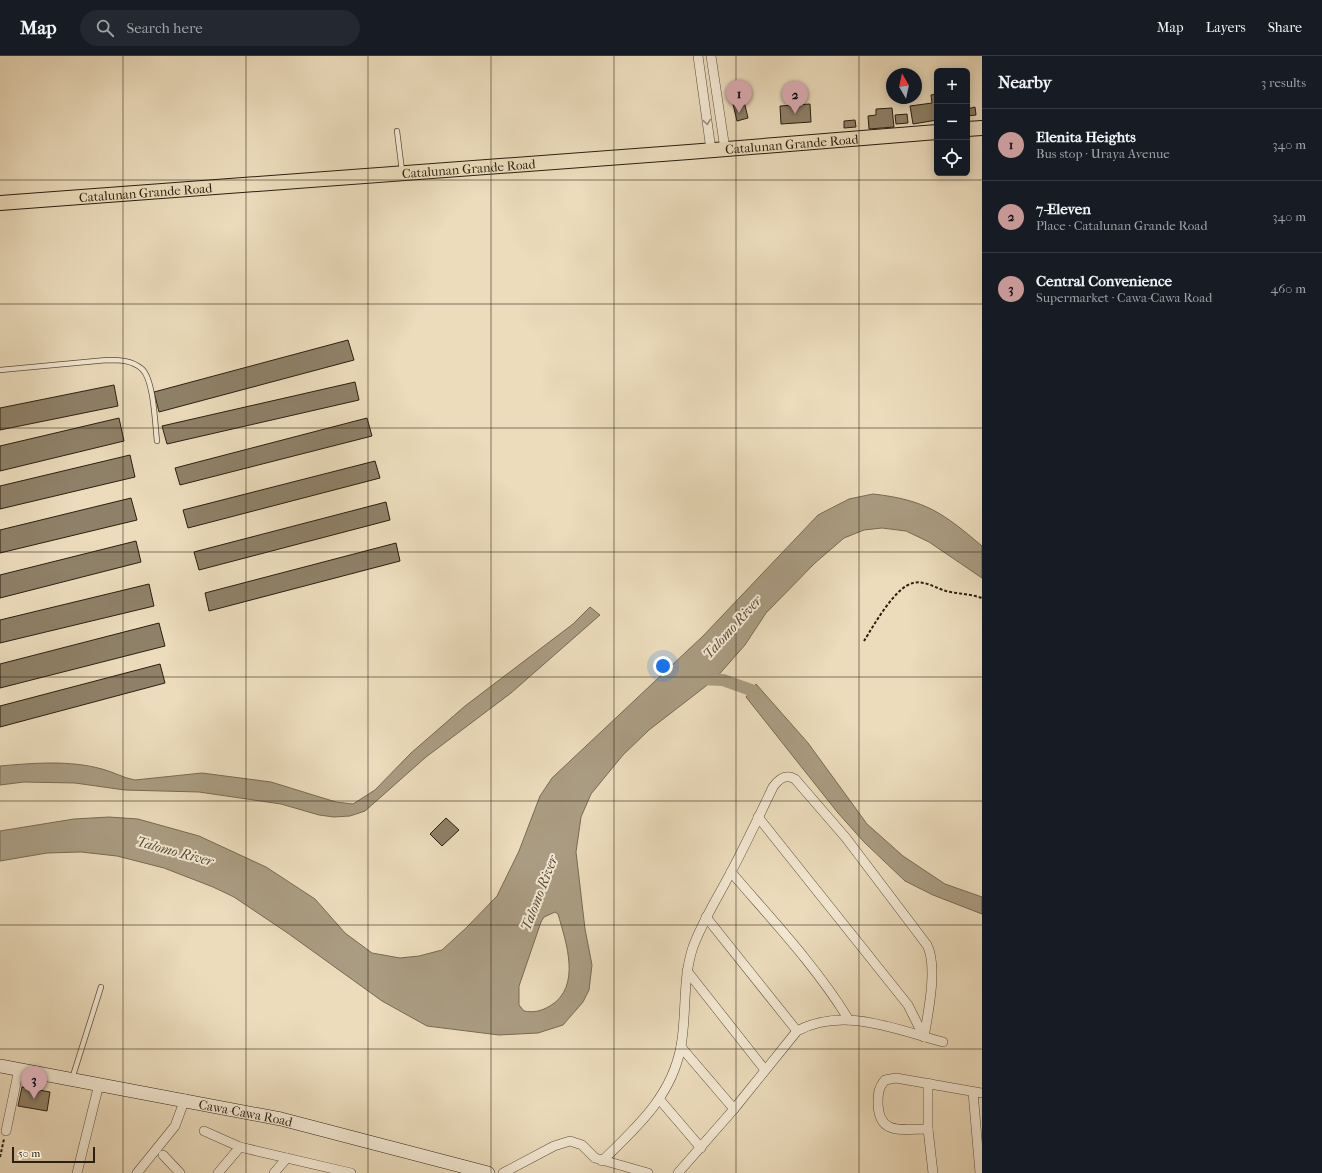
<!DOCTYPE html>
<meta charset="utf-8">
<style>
body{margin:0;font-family:"IM FELL French Canon",serif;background:#242831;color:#f1f3f6}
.controls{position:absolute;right:12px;top:12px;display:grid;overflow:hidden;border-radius:6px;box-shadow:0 2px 10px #0003}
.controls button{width:36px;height:36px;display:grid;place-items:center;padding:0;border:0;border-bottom:1px solid #363941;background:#171b24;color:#f1f3f6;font:20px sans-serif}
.compass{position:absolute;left:886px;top:12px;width:36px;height:36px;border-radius:50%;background:#171b24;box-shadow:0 2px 10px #0003;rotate:351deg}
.scale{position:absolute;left:12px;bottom:10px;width:83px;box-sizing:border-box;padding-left:4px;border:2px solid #2a1f10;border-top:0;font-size:11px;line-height:14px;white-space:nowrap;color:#2a1f10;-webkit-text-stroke:3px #f3e8d3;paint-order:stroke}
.you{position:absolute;left:663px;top:610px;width:14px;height:14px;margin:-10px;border:3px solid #fff;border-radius:50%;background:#1a73e8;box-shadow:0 0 0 6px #1a73e833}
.badge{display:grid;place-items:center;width:26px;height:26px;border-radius:50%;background:#c59692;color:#111;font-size:13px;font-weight:700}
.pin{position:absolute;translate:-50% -33px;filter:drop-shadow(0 1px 2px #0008)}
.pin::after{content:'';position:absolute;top:21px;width:14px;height:12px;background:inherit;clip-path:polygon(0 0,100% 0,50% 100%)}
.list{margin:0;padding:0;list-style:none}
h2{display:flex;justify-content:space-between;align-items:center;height:52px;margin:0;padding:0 16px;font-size:17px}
h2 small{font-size:13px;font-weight:400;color:#9ea1a6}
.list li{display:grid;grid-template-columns:26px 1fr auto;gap:12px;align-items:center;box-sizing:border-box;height:72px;padding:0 16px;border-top:1px solid #363941}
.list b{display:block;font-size:15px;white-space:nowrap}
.list p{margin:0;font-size:13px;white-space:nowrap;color:#9ea1a6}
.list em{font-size:13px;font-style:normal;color:#9ea1a6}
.icon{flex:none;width:22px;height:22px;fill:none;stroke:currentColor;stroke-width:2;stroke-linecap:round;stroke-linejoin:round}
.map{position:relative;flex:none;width:982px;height:1117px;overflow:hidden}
header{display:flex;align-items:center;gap:24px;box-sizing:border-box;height:56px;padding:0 20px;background:#171b24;border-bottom:1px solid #363941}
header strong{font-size:19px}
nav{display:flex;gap:22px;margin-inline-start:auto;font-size:14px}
.search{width:280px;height:36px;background:#242831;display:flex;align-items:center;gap:10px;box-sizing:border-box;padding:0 14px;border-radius:22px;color:#9ea1a6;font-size:15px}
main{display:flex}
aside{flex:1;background:#171b24}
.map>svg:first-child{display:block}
</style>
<header>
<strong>Map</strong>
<div class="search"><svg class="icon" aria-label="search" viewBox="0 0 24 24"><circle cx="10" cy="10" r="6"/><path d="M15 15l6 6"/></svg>Search here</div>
<nav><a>Map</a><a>Layers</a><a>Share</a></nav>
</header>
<main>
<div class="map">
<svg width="982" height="1117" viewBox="0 0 982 1117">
<rect width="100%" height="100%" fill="#ecdcbc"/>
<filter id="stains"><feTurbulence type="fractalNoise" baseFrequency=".005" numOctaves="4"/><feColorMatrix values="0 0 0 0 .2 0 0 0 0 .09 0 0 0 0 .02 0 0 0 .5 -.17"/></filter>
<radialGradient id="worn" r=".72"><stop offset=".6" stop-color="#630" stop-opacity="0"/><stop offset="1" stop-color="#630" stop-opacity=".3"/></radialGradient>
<g fill="#aa9c82" stroke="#776a54" fill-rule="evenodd">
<path d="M873 438C926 444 943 457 982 490V522L929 486 906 475 882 472 864 474 844 482 815 507 766 557 745 589 715 623 649 674 623 699 591 738 581 761 576 796 585 873 592 909 589 934 583 946 563 969 538 977 499 979 427 970 382 945 289 878 234 841 213 831 164 812 117 800 81 796 47 797 0 805V775L74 763 109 761 138 763 199 780 266 811 315 843 345 877 372 897 400 902 419 900 442 894 466 872 497 840 519 795 540 740 552 722 703 580 818 459 849 443ZM555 856 558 858C566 886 582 931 550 950 541 955 534 957 524 955L519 949V930L541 866 544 861Z"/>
<path d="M590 551 600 559 511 637 426 701 365 755 350 760 334 761 319 759 281 748 199 736 125 734 75 727 24 726 0 729V710C34 707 69 704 102 713 114 716 123 722 135 724L202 717 271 726 336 746 353 748 375 734 411 697 465 650 573 568Z"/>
<path d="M756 628 808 687 867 768 903 800 945 828 982 841V858L933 839 905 825 864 786 838 757 746 641Z"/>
</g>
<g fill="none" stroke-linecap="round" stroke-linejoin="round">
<path stroke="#aa9c82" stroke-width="12" d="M699 623 723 624 751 634 761 646"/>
</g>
<g fill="#8f8169" stroke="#2a1f10">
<path d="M937 38V64L913 68 910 50 932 47 931 39Z"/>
<path d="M743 41 748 62 737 65 732 44Z"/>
<path d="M810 48 811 66 781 68 780 50Z"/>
<path d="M975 51 976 59 967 60V53Z"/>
<path d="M892 52 894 71 869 73 868 60 876 59V53Z"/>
<path d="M907 58 908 67 896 68 895 59Z"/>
<path d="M855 64 856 71 844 72V65Z"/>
<path d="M348 284 354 304 159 356 154 336Z"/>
<path d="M355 326 359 344 167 388 162 370Z"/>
<path d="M114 329 118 350 0 374V352Z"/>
<path d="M119 362 124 385 0 415V390Z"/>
<path d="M367 362 372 380 180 429 175 412Z"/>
<path d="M130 399 135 421 0 453V430Z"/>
<path d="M375 405 380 422 188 472 183 454Z"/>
<path d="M131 442 137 464 0 497V474Z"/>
<path d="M386 446 390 464 199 514 194 496Z"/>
<path d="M136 485 141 506 0 542V519Z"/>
<path d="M396 487 400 505 209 555 205 537Z"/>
<path d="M149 528 154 550 0 587V564Z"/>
<path d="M159 567 165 590 0 632V608Z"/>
<path d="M160 608 165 627 0 671V650Z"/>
<path d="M446 762 459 774 442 790 430 778Z"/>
<path d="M22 1031 50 1036 47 1055 18 1050Z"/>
</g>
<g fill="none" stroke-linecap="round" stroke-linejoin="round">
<g stroke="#5a4e3b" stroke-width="6">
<g id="lane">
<path d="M397 75 402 115"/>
<path d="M0 314 107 304C119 304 132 304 142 313 154 324 155 369 157 385"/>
<path d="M72 1023 101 931"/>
</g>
</g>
<g stroke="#5a4e3b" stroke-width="10">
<g id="street">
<path d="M698 0 711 94"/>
<path d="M711 0 725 93"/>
<path d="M758 761 908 949 924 981"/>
<path d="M731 816C772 864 816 910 849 964"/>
<path d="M706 861 797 975"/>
<path d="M687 915 765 1014"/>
<path d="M681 991 734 1053"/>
<path d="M928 1027V1073L933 1117"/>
<path d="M973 1036 980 1117"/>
<path d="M660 1044 701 1092"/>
<path d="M928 1073C903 1073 879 1080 878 1048 878 1039 878 1032 885 1024L896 1022 982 1037"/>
<path d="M6 1075 19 1013"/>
<path d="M204 1075 240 1091 351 1117"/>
<path d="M163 1099 180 1117"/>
<path d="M602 1105C637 1071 672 1040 681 990 687 957 682 924 693 891 703 864 718 841 731 816 746 788 759 760 773 731 778 724 785 717 795 723L846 782 927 889C938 910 928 958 924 981"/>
<path d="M77 1117 99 1028"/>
<path d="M137 1117 175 1070 185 1043"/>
<path d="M218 1117 240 1091"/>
<path d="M274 1117 287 1102"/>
<path d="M503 1117 554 1090 570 1085 582 1089 595 1102 648 1117"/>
<path d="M678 1117 734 1053 797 975C844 950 897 974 943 986"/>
</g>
</g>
<g stroke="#2a1f10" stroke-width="14">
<g id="secondary">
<path id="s1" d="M0 1010 281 1063 488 1117"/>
</g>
</g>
<g stroke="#2a1f10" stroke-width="16">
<g id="primary">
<path d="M967 73 982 72"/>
<path id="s2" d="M0 147 689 96 937 76"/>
</g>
</g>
<g stroke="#2a1f10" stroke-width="2" stroke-dasharray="3 2" stroke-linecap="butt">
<path d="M864 585C874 569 895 531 913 527 925 524 935 532 946 535 958 538 971 538 982 542"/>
<path d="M0 1101 4 1083"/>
</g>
<use href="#lane" stroke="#f3e8d3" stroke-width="4.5"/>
<use href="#street" stroke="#f3e8d3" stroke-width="9"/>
<use href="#secondary" stroke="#f3e8d3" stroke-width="13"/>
<use href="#primary" stroke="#ecdcbc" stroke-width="14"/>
</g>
<defs><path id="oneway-chevron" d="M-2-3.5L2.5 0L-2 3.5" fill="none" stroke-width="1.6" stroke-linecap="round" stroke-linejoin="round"/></defs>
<use stroke="#998e7b" href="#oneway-chevron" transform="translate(707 66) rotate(82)"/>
<path fill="none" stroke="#2a1f10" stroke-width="1" stroke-opacity="0.55" d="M123 0V1117M246 0V1117M368 0V1117M491 0V1117M614 0V1117M736 0V1117M859 0V1117M0 124H982M0 248H982M0 372H982M0 496H982M0 621H982M0 745H982M0 869H982M0 993H982"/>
<g text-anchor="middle" stroke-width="4" stroke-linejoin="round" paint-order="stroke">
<g font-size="13" fill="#2a1f10" stroke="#f3e8d3">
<text dy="5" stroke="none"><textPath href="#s2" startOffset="794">Catalunan Grande Road</textPath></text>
<text dy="5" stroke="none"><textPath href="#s2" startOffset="470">Catalunan Grande Road</textPath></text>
<text dy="5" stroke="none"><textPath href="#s2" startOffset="146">Catalunan Grande Road</textPath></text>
<text dy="5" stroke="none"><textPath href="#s1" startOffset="250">Cawa-Cawa Road</textPath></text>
</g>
<g font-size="14" font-style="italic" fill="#574b38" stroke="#f3e8d3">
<text transform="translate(732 571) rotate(-48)" y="5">Talomo River</text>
<text transform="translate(175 795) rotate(15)" y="5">Talomo River</text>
<text transform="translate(539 837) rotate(-69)" y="5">Talomo River</text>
</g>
</g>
<rect width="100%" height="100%" filter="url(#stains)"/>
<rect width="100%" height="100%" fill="url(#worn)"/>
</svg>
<div class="controls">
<button>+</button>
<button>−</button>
<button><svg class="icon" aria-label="locate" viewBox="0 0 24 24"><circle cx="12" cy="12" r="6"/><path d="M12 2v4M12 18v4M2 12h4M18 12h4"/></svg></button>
</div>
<svg class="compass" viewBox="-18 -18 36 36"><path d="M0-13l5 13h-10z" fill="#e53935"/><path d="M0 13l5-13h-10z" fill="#9ea1a6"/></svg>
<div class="scale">50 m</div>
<div class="you"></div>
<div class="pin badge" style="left:739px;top:57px">1</div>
<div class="pin badge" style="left:795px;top:58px">2</div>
<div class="pin badge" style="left:34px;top:1043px">3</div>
</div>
<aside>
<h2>Nearby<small>3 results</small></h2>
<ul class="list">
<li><span class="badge">1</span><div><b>Elenita Heights</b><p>Bus stop · Uraya Avenue</p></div><em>340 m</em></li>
<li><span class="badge">2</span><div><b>7-Eleven</b><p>Place · Catalunan Grande Road</p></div><em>340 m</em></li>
<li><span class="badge">3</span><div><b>Central Convenience</b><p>Supermarket · Cawa-Cawa Road</p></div><em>460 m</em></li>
</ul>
</aside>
</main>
